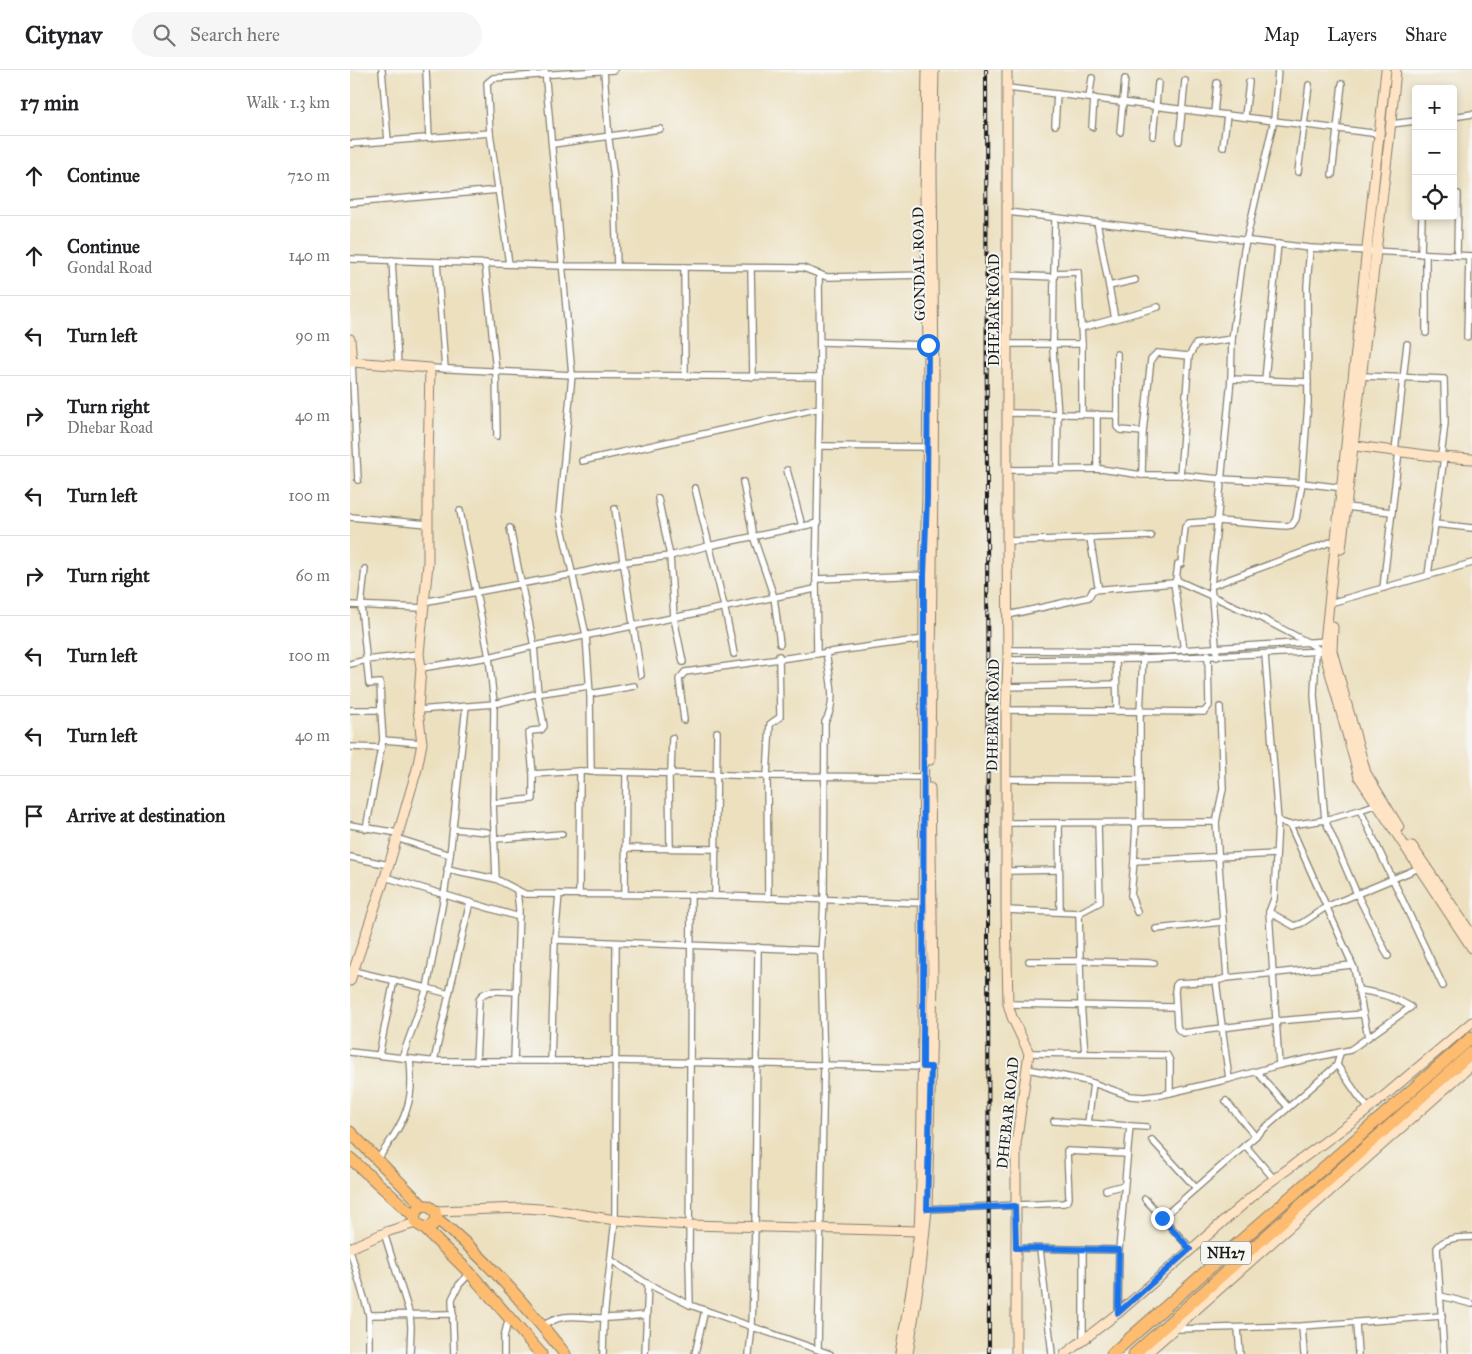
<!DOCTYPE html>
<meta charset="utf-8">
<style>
body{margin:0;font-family:"IM FELL Great Primer",serif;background:#f6f6f6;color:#202124}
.controls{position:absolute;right:15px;top:15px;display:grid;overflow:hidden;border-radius:5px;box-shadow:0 2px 8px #0003}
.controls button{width:45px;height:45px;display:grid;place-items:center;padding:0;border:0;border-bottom:1px solid #e0e0e0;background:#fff;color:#202124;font:25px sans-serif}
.stop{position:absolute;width:15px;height:15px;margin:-11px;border:4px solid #1a73e8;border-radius:50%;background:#fff}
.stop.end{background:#1a73e8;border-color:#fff;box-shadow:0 1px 5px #0008}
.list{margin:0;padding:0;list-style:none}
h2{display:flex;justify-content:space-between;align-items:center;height:65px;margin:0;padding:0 20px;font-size:21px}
h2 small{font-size:16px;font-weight:400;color:#757577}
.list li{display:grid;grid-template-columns:32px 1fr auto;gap:15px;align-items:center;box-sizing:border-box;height:80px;padding:0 20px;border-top:1px solid #e0e0e0}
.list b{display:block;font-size:19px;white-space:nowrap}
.list p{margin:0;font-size:16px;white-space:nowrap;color:#757577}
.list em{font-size:16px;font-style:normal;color:#757577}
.icon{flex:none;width:28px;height:28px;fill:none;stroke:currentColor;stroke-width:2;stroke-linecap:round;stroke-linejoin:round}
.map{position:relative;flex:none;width:1122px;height:1284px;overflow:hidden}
header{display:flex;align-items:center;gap:30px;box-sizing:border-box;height:70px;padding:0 25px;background:#fff;border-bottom:1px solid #e0e0e0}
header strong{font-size:24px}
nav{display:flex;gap:28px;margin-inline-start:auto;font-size:18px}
.search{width:350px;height:45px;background:#f6f6f6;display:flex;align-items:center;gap:12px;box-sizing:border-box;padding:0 18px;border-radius:28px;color:#757577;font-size:19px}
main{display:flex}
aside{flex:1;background:#fff}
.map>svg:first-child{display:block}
</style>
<header>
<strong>Citynav</strong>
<div class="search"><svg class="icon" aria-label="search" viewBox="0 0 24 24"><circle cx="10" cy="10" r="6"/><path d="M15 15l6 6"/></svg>Search here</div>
<nav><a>Map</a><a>Layers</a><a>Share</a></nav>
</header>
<main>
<aside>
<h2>17 min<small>Walk · 1.3 km</small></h2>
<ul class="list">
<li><svg class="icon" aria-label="ahead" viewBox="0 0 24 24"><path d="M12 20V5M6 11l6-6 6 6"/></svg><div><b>Continue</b></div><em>720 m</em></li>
<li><svg class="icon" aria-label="ahead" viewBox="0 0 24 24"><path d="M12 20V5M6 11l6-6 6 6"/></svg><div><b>Continue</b><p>Gondal Road</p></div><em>140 m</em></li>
<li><svg class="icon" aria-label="left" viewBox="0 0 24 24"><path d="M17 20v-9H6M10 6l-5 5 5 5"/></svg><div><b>Turn left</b></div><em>90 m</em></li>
<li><svg class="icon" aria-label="right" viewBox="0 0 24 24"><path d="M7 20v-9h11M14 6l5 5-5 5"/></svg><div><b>Turn right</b><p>Dhebar Road</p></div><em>40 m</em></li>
<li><svg class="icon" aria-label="left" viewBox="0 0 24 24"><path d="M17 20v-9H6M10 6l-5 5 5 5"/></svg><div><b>Turn left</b></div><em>100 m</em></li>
<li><svg class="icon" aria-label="right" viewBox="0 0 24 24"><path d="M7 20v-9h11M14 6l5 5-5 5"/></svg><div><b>Turn right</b></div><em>60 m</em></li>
<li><svg class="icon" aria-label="left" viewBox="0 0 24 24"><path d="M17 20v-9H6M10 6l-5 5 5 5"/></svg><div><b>Turn left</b></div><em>100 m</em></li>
<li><svg class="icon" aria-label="left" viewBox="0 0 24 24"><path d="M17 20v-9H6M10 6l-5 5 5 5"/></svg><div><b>Turn left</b></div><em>40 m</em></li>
<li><svg class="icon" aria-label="arrive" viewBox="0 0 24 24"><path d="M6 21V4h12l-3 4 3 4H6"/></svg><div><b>Arrive at destination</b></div></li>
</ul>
</aside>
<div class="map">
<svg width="1122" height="1284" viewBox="0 0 1122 1284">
<rect width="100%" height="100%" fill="#f6f6f2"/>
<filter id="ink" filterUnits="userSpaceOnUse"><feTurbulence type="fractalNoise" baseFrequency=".02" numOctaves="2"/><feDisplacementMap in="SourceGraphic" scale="10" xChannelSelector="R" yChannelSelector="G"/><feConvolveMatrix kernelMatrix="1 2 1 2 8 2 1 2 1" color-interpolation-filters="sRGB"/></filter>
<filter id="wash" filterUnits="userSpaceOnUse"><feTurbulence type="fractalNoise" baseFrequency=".0096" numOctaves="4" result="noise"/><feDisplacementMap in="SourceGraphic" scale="20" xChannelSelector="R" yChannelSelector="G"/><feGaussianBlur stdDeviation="1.12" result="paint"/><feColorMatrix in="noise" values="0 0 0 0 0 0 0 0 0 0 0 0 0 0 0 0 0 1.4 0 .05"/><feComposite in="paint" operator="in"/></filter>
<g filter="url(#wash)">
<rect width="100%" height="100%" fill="#ece0bf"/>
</g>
<g filter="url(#ink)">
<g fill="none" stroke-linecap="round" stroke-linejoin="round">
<g stroke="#847e6e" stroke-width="8">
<g id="street">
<path d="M32 0 38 71"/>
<path d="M76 0 79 68"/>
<path d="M195 0 222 305 209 444 236 565 240 624 241 702"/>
<path d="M254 1 259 70 264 109 267 196"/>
<path d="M658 18 1030 64"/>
<path d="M739 28 742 8"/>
<path d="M864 43 867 13"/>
<path d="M895 46 899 12"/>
<path d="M1103 47 1122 44"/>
<path d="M1041 54 1066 51"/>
<path d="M705 55 707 24"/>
<path d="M742 57 744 28"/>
<path d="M770 62 775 9"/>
<path d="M803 66 808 13"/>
<path d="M829 71 835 11"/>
<path d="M0 74 140 63"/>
<path d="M203 74 310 59"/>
<path d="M873 77 877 45"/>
<path d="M948 102 959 15"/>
<path d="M982 105 992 14"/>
<path d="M0 133 149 120"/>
<path d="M658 142 960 178 1122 186"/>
<path d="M747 152 765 249"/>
<path d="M1071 184 1072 146"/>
<path d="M1107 185 1108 124"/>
<path d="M0 189 214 196 453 198 477 207 579 205"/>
<path d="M42 190 48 295"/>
<path d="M87 192 95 299"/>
<path d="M135 193 146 301 147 366"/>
<path d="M159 194 140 63 137 13 143 8 264 0"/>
<path d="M334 197 335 306"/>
<path d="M401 198 403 307"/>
<path d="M704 203 728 202 732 274"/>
<path d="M469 204 470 307 466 509 577 505"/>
<path d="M657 205 704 207 705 148"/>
<path d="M704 207 703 281 708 343 707 400"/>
<path d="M759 216 785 210"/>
<path d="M731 258 808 237"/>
<path d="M1076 263V184"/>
<path d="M1117 267 1119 186"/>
<path d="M470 272 578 275"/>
<path d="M657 274H732V344"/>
<path d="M767 284V357L770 360 793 362"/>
<path d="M0 292H2L8 410"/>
<path d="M80 298 222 305 470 307"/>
<path d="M1011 306 1094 309 1095 353 1091 387"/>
<path d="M881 309 958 312"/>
<path d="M915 310 928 174"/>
<path d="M657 343 767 345"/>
<path d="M469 376 576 377"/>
<path d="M1045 381 1057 274"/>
<path d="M232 391 470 338"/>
<path d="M747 399V344"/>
<path d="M437 400 452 456"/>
<path d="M657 400 751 399 792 405H830L870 409 952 413 994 418"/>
<path d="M792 405 793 362 801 289 807 283 839 286"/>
<path d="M830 405 839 286 846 274 882 269"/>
<path d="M393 412 403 466 424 527 430 574"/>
<path d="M345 418C358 473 374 528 384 584"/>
<path d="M308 428 320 486 324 548 333 592"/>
<path d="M996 437 1042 442"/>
<path d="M265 439 291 605"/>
<path d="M110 441 139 587 144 634 143 733 146 809"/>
<path d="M0 447 78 454"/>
<path d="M1085 454 1122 458"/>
<path d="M740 468 748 516"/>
<path d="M657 471 801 466"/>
<path d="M831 494 835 457 839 453 868 451 936 456 942 455 946 449 952 413 958 333 957 216 960 178"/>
<path d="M15 499 11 536 19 614 30 613 31 640"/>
<path d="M1078 505 1094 387"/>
<path d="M466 509 467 584"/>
<path d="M826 510 828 494"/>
<path d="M861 516 986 470"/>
<path d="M1033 518 1049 381"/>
<path d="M73 532 229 503 274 492 320 486 358 476 468 453"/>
<path d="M980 533 1122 493"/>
<path d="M0 535 73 538"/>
<path d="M658 545 739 527 743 520 824 513"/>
<path d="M658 580 814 581 978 571"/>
<path d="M834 580 824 513 826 510 913 549 959 573 971 581"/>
<path d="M966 582 964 625 975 750 1007 824 1038 886"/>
<path d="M915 585 928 751 924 829 919 842 929 995"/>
<path d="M867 587 861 516 881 309 882 269 894 180 924 50 928 0"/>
<path d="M766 589 767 641"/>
<path d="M658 590 793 589 975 581"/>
<path d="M0 594 16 590 69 584"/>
<path d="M71 598 139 587 184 576 465 519"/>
<path d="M657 617 766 614"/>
<path d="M240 624 284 616"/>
<path d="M870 637 873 719 866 752 877 908"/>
<path d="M0 640H31L33 670"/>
<path d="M68 640 144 634 185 624 239 616"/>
<path d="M656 640 854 642 859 636 858 584"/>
<path d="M334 650 329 609 335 602 574 569"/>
<path d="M0 677 31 678 33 670 72 673"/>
<path d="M183 704 230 701 417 706 574 707"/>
<path d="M319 704 320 778"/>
<path d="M321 704 322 668"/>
<path d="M656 709 790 710"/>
<path d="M143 733 183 729V704L179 663 181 661 191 660 194 656 188 624 184 576 160 458"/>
<path d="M1010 740 1093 916"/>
<path d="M928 751 940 755 975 750 1010 740 1027 734"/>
<path d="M656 753 866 752"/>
<path d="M709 753 710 842"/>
<path d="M786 753 784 791 926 784"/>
<path d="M790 753V641L793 588"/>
<path d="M0 755 48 763"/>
<path d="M940 755 1004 898 1018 967"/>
<path d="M16 759 31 678"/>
<path d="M103 759 137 762"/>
<path d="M46 768 100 785 94 826 77 918 99 924 84 991"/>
<path d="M144 769 212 764"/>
<path d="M275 778 367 779"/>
<path d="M100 785 116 636"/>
<path d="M0 787 39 795"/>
<path d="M784 791 781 826 787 842"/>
<path d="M97 799 146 809 175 824 341 825 573 833"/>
<path d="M656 801 708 800"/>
<path d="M35 807 169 847"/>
<path d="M229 824 230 701"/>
<path d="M275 824 276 703"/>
<path d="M365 826 367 662"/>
<path d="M418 828 417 706 420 654 430 647 429 586"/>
<path d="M656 840 729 843 750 832 748 753"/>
<path d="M919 842 944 856 952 853 976 837 1069 798"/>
<path d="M729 843 731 934 735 983"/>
<path d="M806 859 872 852"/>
<path d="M205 870 468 880 471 885 474 996 468 1279"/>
<path d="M471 885 474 830 475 652C488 632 479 605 476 582"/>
<path d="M679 891H731L804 893"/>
<path d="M1002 895 877 908 866 911 828 913 826 915 825 921 827 955 828 959 833 963 926 951 1013 944"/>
<path d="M3 901 77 918 52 988"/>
<path d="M866 911 879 1009"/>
<path d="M99 924 120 832"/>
<path d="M658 934 825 937"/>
<path d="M0 982 79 991H267L575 997"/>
<path d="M679 983 817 985 820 991V1023"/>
<path d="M29 985 44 910"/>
<path d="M164 991 169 840 167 820"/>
<path d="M201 991 205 870 209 824"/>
<path d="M126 992 129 930C133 917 155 922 167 922"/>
<path d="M987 995 1009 1027 1019 1039"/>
<path d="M678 999 737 1011 780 1026 794 1027 811 1025 879 1009 929 995 1000 980 1061 937C1042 926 1029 923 1008 920"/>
<path d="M907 1002 938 1037"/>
<path d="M876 1031 905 1066"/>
<path d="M704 1051 796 1057"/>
<path d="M738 1053 743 1013"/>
<path d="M802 1070 846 1118"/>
<path d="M895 1075 924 1109"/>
<path d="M28 1089C41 1070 57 1049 60 1025 62 1014 61 1001 60 989"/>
<path d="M756 1120 774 1115"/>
<path d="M795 1129 841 1179"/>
<path d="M577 1139 714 1133 718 1131 719 1128 717 1081 777 1084"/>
<path d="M812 1148 987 995 990 983"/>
<path d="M34 1163 60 1245 61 1257 60 1284"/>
<path d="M666 1178 769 1180"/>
<path d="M690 1179 702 1284"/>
<path d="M733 1179V1270"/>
<path d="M0 1180 19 1245V1284"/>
<path d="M261 1190 298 1214 340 1235 480 1284"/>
<path d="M1091 1226 1122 1234"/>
<path d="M340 1235 339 1190 341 825"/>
<path d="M768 1243 769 1180 780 1056"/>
<path d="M19 1245 103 1244"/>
<path d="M1006 1253 1008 1284"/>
<path d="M192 1256C216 1241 227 1248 253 1248 268 1248 282 1246 297 1245"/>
<path d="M952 1256 954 1284"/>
<path d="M888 1258 890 1284"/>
<path d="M825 1259 952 1256 1092 1246"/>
<path d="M104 1284 102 1229 109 1215 120 1203"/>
<path d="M154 1284V1267L159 1247"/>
<path d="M253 1284 254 1248 265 1150 266 873"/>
<path d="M295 1284 298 1214"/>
<path d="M345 1284 355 1240"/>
<path d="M399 1284 402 1256 405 1158 408 877"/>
<path d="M1094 1284 1087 1178C1094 1167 1110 1168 1122 1167"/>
</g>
</g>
<g stroke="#847e6e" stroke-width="11">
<g id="secondary">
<path d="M657 0V471L658 590 656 640V840L658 934 662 947 679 983 666 1074V1284"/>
<path d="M1036 0 974 581 1009 707 1122 878"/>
<path d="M0 269 2 292 80 298 78 393V494L69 584 71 598 68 640 72 673 67 699 39 795 0 911"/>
<path d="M998 375 1091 387 1122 389"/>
<path d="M991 479 1039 71 1046 0"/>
<path d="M983 557 982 581 1016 703 1049 757"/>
<path d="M580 690 584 308 582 102 584 0"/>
<path d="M1062 776 1122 865"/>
<path d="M85 1141 175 1138 204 1140 265 1150 339 1155 569 1161"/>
<path d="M0 1178 39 1161 66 1153"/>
<path d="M550 1284 562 1215 569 1161 571 1112 573 960 574 506 577 428 578 275 575 127 577 0"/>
<path d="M558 1284 571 1198 577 1139 583 910 580 718"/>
<path d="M715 1284 768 1243 912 1118 1014 1043 1122 952"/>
<path d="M796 1284 1122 995"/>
</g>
</g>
<g stroke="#847e6e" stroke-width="13">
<g id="highway">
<path d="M0 1062 73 1136"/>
<path d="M0 1088 64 1146"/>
<path d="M87 1149C136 1187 176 1236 215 1284"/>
<path d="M74 1158 82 1156 87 1149 85 1141 78 1136C70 1136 67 1139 64 1146L66 1153 74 1158 120 1203 191 1284"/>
<path d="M762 1284 1122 967"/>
<path d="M784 1284 1122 982"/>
</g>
</g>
<use href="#street" stroke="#fff" stroke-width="5.5"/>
<use href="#secondary" stroke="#fee4c5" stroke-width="9"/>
<use href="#highway" stroke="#fdbc6f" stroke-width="11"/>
<g stroke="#1c1c1c" stroke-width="4">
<path id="rail" d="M636 0 639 1284"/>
</g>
<use href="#rail" stroke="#f6f6f2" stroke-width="2" stroke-dasharray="5.5" stroke-linecap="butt"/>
</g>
</g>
<g fill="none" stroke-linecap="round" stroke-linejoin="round" filter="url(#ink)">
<path stroke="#1a73e8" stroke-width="6" d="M578 275 577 428 574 506 573 997H581L577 1139 665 1136 666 1178 769 1180 768 1243 840 1179 812 1148"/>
</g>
<g text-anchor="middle" stroke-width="4" stroke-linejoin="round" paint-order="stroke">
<rect fill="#f6f6f2" stroke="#5d5d5c" stroke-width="1" x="851" y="1171.5" width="50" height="23" rx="4"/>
<g font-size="14" font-weight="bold" fill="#1c1c1c">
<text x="876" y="1188">NH27</text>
</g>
<g font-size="15" fill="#1c1c1c" stroke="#f6f6f2">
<text transform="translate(569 194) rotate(-91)" y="5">GONDAL ROAD</text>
<text transform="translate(644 240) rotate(-90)" y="5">DHEBAR ROAD</text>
<text transform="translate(643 645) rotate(-89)" y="5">DHEBAR ROAD</text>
<text transform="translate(658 1043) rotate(-84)" y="5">DHEBAR ROAD</text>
</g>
</g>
</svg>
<div class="controls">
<button>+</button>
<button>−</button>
<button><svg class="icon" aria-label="locate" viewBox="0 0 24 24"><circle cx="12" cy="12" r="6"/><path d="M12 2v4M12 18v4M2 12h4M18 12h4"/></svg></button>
</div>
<div class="stop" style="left:578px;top:275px"></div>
<div class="stop end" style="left:812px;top:1148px"></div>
</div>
</main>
